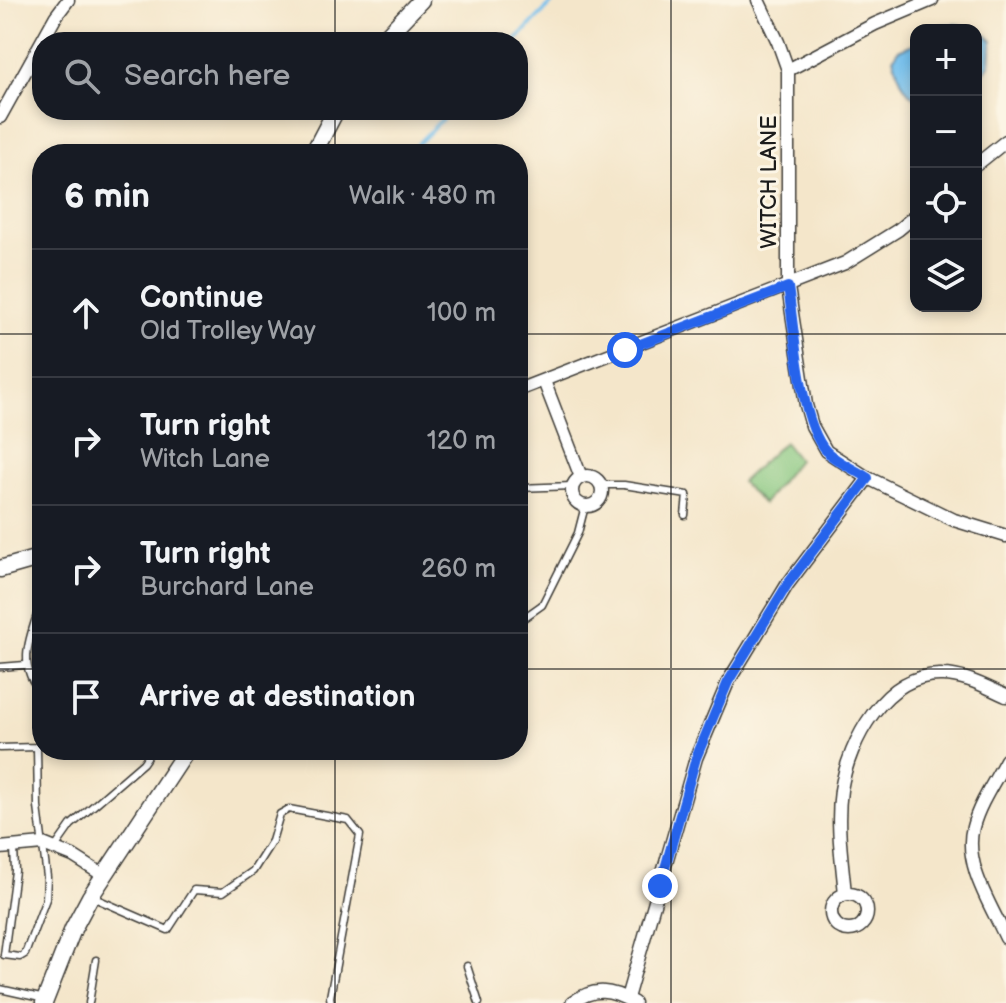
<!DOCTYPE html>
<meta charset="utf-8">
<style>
body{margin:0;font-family:"Balsamiq Sans",sans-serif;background:#242831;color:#f1f3f6}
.controls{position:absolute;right:24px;top:24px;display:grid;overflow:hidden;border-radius:16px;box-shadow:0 4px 12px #0003}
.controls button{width:72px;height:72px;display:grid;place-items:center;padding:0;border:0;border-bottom:2px solid #363941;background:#171b24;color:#f1f3f6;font:40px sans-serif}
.stop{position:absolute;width:24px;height:24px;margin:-18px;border:6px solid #2563eb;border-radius:50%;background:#fff}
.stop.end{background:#2563eb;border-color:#fff;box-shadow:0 2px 8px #0008}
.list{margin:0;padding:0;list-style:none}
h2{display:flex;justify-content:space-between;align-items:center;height:104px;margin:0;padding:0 32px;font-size:34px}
h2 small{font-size:26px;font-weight:400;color:#9ea1a6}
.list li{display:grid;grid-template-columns:52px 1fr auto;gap:24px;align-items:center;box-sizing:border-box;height:128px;padding:0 32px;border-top:2px solid #363941}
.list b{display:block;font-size:30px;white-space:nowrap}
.list p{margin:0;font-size:26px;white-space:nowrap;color:#9ea1a6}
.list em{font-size:26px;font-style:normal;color:#9ea1a6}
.icon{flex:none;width:44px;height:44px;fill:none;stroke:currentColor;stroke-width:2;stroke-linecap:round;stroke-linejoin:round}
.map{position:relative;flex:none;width:1006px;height:1003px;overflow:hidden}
.search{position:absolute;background:#171b24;box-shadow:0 4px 12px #0003;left:32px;top:32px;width:496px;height:88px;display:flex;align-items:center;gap:20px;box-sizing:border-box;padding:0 28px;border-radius:32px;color:#9ea1a6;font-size:30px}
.panel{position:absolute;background:#171b24;box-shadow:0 4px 12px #0003;left:32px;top:144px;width:496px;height:616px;border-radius:32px}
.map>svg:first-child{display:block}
</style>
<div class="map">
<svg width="1006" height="1003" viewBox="0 0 1006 1003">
<rect width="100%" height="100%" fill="#fcf5e5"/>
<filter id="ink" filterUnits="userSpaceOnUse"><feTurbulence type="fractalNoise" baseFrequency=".0125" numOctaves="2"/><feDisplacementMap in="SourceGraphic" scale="16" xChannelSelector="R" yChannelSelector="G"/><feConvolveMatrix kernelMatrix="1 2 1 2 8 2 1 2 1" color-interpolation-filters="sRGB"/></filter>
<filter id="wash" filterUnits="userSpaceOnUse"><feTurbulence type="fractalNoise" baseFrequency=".006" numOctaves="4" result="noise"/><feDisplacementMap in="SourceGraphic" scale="32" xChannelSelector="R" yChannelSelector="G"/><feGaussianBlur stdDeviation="1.8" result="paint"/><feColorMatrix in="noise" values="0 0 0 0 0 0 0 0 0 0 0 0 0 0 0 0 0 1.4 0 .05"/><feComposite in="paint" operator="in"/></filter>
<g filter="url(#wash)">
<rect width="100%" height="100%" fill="#f4e6ca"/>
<path fill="#85c67e" stroke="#50714d" stroke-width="2" d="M784 442 798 460 763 504 741 482Z"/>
<g fill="#74c0ed" stroke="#486e84" stroke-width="2">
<path d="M955 24 978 28 992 41 990 63 976 86V30H932L940 25Z"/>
<path d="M916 43V99C901 88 899 74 893 58L898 50Z"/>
</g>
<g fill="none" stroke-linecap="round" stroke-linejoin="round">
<g stroke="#74c0ed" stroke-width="4">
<path d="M514 42 555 0"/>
<path d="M408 154 451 110"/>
</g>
</g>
</g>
<g filter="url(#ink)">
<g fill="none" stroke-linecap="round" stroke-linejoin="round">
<g stroke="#3c3a36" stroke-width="9">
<g id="lane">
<path d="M601 485H624L687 495 685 515"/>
<path d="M518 488 573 486"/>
<path d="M42 600C32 633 14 665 42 693"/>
<path d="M518 622 542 605 578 533 585 506"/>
<path d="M0 667 25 665"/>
<path d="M0 748 37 747 42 738"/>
<path d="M14 847 15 871 4 955 20 957 25 954 46 899 47 877 38 807 37 747"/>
<path d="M54 849 71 825 143 763 152 750"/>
<path d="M92 897 168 930 194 890 223 892 253 871 272 841 280 814 289 809 348 820 360 835 330 997 331 1003"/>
<path d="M467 966 479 1003"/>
<path d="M0 989 45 999"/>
<path d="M89 1003 96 960"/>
</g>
</g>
<g stroke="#3c3a36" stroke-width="15">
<g id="street">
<path d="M758 0 778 42 788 70V287L806 405 812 426 826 451 868 478 954 520 1006 536"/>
<path d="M788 70 875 24 932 0"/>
<path d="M0 117 56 16 68 0"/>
<path d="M976 165 1006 141"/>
<path d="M544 381 581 477"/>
<path d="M518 390 845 263 898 230 916 215"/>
<circle cx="587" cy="491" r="15"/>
<path d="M1006 760C995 781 979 804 973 827 963 864 991 905 1006 938"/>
<path d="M0 848 43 844 73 856 103 875"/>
<path d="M845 894C842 860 836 825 841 790 849 741 885 673 942 675 965 675 986 687 1006 696"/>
<circle cx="849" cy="912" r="18"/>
<path d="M627 998 696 758 728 682 787 585 868 478"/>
<path d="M572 1003C593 987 611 989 634 1003"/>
</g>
</g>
<g stroke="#3c3a36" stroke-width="19">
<g id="secondary">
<path d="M381 42 421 0"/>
<path d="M313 154 336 110"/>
<path d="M0 569 42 557"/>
<path d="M44 1003 73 929 90 897 187 750"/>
</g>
</g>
<use href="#lane" stroke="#fff" stroke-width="6"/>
<use href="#street" stroke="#fff" stroke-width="12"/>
<use href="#secondary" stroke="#fff" stroke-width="16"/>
</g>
</g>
<g fill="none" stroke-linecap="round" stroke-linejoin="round" filter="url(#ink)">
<path stroke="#2563eb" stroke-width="10" d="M625 350 788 287C794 327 800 423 826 451 836 462 856 470 868 478L787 585 728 682 696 758 660 886"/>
</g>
<path fill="none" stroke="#1c1c1c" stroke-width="2" stroke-opacity="0.55" d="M335 0V42M671 0V1003M335 110V154M0 334H42M518 334H1006M0 669H42M518 669H1006M335 750V1003"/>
<g text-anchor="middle" stroke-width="6" stroke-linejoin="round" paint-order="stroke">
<g font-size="22" fill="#1c1c1c" stroke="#fcf5e5">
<text transform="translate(768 182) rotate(-90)" y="8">WITCH LANE</text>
</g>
</g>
</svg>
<div class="controls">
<button>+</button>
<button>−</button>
<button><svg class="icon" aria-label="locate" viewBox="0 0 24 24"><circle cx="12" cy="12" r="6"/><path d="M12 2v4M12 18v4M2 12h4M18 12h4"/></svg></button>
<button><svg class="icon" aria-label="layers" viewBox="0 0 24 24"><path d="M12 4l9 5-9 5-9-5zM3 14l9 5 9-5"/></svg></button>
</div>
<div class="stop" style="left:625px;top:350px"></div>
<div class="stop end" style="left:660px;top:886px"></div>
<div class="search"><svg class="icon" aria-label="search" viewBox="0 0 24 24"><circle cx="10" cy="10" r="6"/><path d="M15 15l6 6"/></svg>Search here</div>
<section class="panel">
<h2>6 min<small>Walk · 480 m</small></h2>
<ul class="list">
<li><svg class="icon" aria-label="ahead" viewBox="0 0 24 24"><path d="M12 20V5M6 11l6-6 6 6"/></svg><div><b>Continue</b><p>Old Trolley Way</p></div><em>100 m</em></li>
<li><svg class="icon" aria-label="right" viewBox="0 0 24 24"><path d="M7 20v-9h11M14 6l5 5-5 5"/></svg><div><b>Turn right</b><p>Witch Lane</p></div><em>120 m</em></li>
<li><svg class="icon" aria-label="right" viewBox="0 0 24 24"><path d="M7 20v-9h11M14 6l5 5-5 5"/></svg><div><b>Turn right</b><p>Burchard Lane</p></div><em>260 m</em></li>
<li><svg class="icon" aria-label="arrive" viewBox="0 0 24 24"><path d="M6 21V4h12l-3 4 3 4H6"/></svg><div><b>Arrive at destination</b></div></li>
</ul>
</section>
</div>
